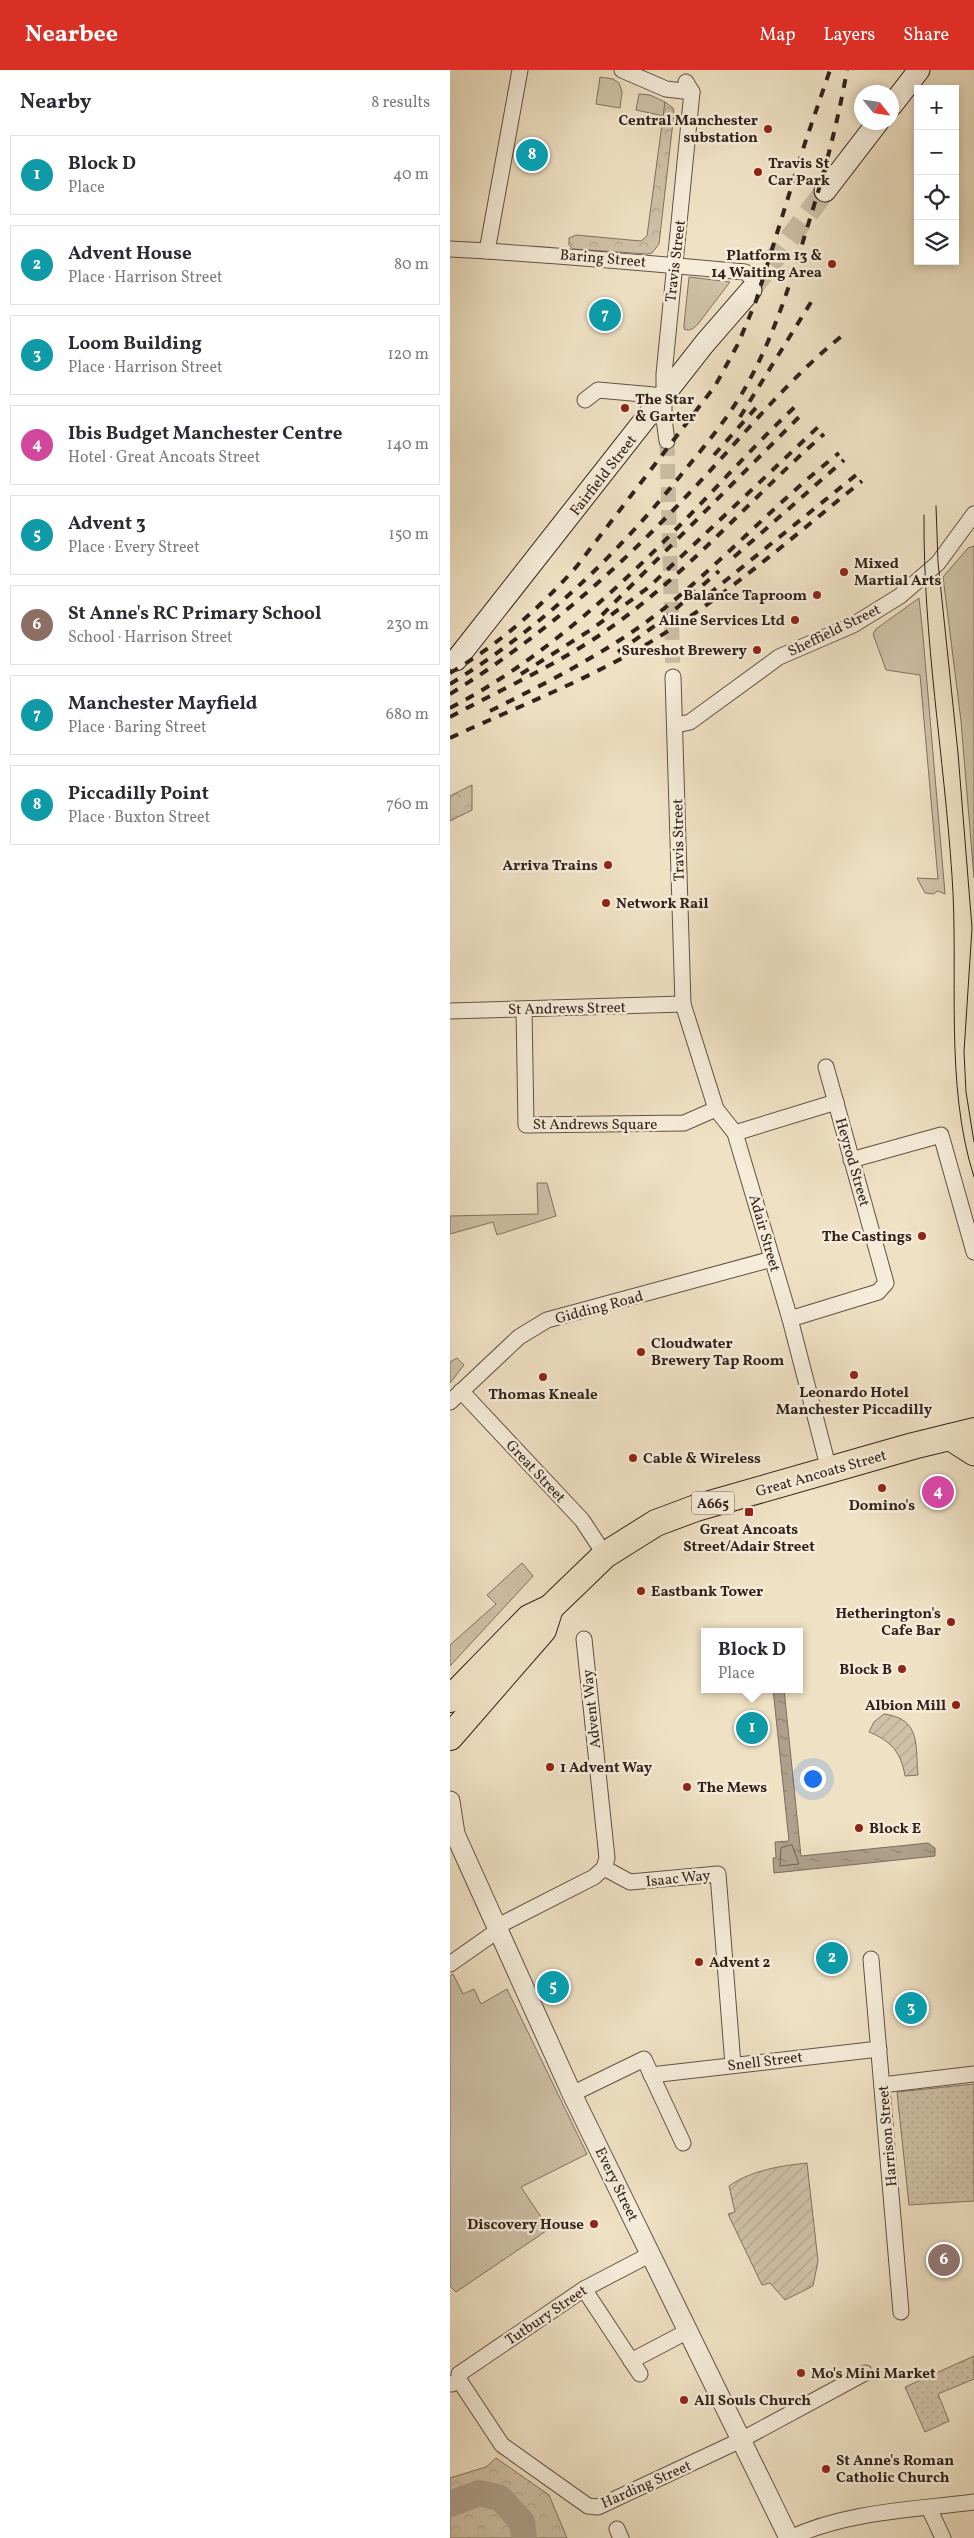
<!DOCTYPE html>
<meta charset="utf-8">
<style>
body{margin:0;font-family:Vollkorn,serif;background:#f7f7f7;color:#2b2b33}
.controls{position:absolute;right:15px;top:15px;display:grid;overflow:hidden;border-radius:0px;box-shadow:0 2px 8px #0003}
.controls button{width:45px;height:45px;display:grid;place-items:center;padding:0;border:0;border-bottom:1px solid #e1e1e2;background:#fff;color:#2b2b33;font:25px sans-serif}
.compass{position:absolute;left:404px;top:15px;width:45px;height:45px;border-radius:50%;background:#fff;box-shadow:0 2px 8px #0003;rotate:120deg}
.you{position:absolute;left:362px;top:1708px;width:18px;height:18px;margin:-12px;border:4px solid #fff;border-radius:50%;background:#1a73e8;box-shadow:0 0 0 8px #1a73e833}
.badge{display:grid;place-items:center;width:32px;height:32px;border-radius:50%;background:#d93025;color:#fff;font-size:16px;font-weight:700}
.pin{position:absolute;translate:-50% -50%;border:2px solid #fff;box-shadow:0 1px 5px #0006}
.popup{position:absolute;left:251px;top:1558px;width:102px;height:65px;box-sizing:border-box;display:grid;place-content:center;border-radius:0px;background:#fff;filter:drop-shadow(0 1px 4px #0005);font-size:16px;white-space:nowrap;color:#7c7c81}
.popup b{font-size:19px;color:#2b2b33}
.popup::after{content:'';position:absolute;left:50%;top:100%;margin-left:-10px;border:10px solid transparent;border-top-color:#fff}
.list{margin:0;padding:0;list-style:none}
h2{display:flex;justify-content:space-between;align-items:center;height:65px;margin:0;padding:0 20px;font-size:21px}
h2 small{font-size:16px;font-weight:400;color:#7c7c81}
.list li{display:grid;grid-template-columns:32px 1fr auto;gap:15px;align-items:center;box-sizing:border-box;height:80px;margin:0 10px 10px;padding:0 10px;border:1px solid #e1e1e2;border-radius:0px}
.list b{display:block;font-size:19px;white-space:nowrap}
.list p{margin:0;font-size:16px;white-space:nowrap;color:#7c7c81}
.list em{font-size:16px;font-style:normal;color:#7c7c81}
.icon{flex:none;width:28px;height:28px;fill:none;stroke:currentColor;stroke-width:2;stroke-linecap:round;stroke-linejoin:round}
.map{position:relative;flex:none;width:524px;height:2468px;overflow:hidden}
header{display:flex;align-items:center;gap:30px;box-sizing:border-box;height:70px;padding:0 25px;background:#d93025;color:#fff}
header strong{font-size:24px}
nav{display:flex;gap:28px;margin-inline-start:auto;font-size:18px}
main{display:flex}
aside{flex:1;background:#fff}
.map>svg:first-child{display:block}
</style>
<header>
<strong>Nearbee</strong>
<nav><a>Map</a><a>Layers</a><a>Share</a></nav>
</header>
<main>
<aside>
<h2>Nearby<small>8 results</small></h2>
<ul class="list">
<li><span class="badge" style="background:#0f9aa8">1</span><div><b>Block D</b><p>Place</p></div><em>40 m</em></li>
<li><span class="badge" style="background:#0f9aa8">2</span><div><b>Advent House</b><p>Place · Harrison Street</p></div><em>80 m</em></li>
<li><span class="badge" style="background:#0f9aa8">3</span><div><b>Loom Building</b><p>Place · Harrison Street</p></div><em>120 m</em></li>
<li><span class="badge" style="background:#d1479c">4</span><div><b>Ibis Budget Manchester Centre</b><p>Hotel · Great Ancoats Street</p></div><em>140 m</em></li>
<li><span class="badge" style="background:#0f9aa8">5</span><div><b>Advent 3</b><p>Place · Every Street</p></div><em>150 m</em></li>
<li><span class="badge" style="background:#8d6e63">6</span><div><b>St Anne's RC Primary School</b><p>School · Harrison Street</p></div><em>230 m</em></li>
<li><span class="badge" style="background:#0f9aa8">7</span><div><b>Manchester Mayfield</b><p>Place · Baring Street</p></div><em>680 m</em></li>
<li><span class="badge" style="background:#0f9aa8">8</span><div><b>Piccadilly Point</b><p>Place · Buxton Street</p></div><em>760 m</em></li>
</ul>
</aside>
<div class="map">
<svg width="524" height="2468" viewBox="0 0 524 2468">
<defs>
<pattern id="forest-crowns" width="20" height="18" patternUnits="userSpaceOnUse" patternTransform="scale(1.25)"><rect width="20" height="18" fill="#cfc1a7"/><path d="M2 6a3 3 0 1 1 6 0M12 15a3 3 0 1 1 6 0" fill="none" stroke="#b2a68f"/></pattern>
<pattern id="park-dots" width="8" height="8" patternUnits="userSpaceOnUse" patternTransform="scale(1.25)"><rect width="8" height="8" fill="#cfc1a7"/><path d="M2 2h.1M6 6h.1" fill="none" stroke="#b2a68f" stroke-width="1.8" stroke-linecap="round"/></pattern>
<pattern id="garden-furrows" width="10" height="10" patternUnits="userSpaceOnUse" patternTransform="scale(1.25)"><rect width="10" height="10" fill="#cfc1a7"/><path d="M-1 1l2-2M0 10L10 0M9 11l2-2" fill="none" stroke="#b2a68f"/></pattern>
<pattern id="water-ripples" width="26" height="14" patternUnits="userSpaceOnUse" patternTransform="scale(1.25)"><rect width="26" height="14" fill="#afa08b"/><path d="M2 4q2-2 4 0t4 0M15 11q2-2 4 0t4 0" fill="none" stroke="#8f8271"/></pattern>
</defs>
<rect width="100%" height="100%" fill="#efe1c4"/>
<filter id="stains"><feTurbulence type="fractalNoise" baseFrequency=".004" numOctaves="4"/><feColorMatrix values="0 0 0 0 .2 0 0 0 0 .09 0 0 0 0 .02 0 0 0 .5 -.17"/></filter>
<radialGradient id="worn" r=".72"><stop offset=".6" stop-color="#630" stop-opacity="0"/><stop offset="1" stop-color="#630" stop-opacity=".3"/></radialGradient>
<g fill="#cfc1a7" stroke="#807261">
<path d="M150 7 163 9 169 13 172 22 170 38 146 34Z"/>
<path d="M189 24 200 25 215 32 214 46 186 40Z"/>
<path d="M239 207 280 212 248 254C244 258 240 262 234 259V255Z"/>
<path d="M524 476V808L511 651 493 507 518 478Z"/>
<path d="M469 528 473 566 495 824 488 821 483 824 475 823 467 808 488 809 470 605 436 600 423 564 426 559Z"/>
<path d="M87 1113H97L106 1146 47 1165 43 1152 0 1164V1146L88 1144Z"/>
<path d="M7 1288 14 1295 0 1313V1292Z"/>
<path d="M72 1493 83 1506 0 1596V1575L46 1534 37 1525Z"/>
<path d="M3 1904 13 1924 24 1919 31 1934 57 1919 137 2084 71 2117 99 2159 6 2222 0 2216V1906Z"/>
</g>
<g fill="url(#forest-crowns)" stroke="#807261">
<path d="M215 32 223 38 224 43 209 174 202 183 197 184 123 179 119 175V168L126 165 191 171 197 166Z"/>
<path d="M22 715V740L0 751V726Z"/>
<path d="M46 2388 99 2425 117 2468H0V2408L36 2397Z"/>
</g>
<g fill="url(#park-dots)" stroke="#807261">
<path d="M524 2014V2131L459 2135 447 2022Z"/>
<path d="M524 2286V2309L488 2324 499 2351 475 2362 455 2317Z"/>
</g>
<g fill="url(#garden-furrows)" stroke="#807261">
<path d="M434 1644C472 1649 465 1676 468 1705L455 1706C451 1682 441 1671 419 1662L424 1652Z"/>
<path d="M357 2093 368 2191 363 2216 335 2230 320 2213 312 2215 278 2144 285 2142 279 2116C302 2100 330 2096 357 2093Z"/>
</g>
<path fill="url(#water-ripples)" stroke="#7d6e5e" d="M323 1619H334L351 1786 478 1773 485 1778V1786L324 1803 323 1788H326L325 1772 339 1771Z"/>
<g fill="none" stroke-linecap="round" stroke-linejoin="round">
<path stroke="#706153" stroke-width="1" d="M342 1775 349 1794 330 1796 331 1778Z"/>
<path stroke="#afa08b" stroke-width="26" d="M0 2434 29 2423 50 2428 72 2452 74 2468"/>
<path stroke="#c9bba2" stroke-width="15" stroke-dasharray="15 8" stroke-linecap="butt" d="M217 371 223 607"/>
<path stroke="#c9bba2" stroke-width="21" stroke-dasharray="21 11" stroke-linecap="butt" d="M301 220 375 121"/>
<g stroke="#615245" stroke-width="17">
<g id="minor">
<path d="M172 0 216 19 242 22"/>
<path d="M0 179C99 184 197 193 295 202L303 209"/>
<path d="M37 181 70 0"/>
<path d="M135 330 148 320 215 326"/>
<path d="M217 371 214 349V304L242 22 236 12"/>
<path d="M223 607 233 934 266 1039 285 1063 340 1249 379 1400"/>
<path d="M226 655 240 652 329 587 403 555 450 526 488 493 524 444"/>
<path d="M74 939 76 1055 234 1053 266 1039"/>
<path d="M0 941 233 934"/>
<path d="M285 1063 386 1032"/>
<path d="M401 1090 491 1065 524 1182"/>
<path d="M340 1249 428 1222 436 1213 376 997"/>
<path d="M11 1321 132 1450 155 1485"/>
<path d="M0 1332 69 1267 97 1250 322 1189"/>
<path d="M134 1569 157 1788 154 1798"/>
<path d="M46 1857 144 1807 154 1798 180 1812 268 1804 283 1995"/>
<path d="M421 1889 451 2242"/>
<path d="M0 1894 47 1861"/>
<path d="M201 2005 429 1979"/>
<path d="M432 2015 524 2004"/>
<path d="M122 2024 194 1989 233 2073"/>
<path d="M134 2219 190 2304"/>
<path d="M181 2291 238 2261"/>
<path d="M9 2310 52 2375 138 2436 148 2437 291 2370 415 2303"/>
<path d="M2 2314 9 2310V2304L134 2219 201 2184"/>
<path d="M479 2438 493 2468"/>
<path d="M167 2459 171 2468"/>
<path d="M340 2468C397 2441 463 2440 524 2432"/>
</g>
</g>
<g stroke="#615245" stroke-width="21">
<g id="tertiary">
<path d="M0 1731 5 1764"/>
<path d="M0 1759 5 1764 122 2024 339 2468"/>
</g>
</g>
<g stroke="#32221b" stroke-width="23">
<g id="secondary">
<path d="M442 35 469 0"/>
<path d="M375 121 428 52"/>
<path d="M6 590 255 273 301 220"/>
</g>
</g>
<g stroke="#32221b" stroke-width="27">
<path id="primary" d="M499 1367 524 1383"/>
</g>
<g stroke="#32221b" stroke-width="28">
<g id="trunk">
<path d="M0 1629 79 1548 100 1538 155 1485 206 1453 246 1438 463 1376 524 1361"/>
<path d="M0 1667 93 1560 100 1538"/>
</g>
</g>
<use href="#minor" stroke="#f5ecd9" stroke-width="15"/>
<use href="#tertiary" stroke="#f5ecd9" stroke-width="19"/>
<use href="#secondary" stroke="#f5ecd9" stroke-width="21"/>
<use href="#primary" stroke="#efe1c4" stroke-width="25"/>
<use href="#trunk" stroke="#efe1c4" stroke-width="26"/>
<g stroke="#32221b" stroke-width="1">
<path d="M486 436 488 492 508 683 522 858 514 982 516 1022 524 1072"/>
<path d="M474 445C473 568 494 685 502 806 509 904 494 1013 524 1107"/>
</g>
<g stroke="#32221b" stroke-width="4" stroke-dasharray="9 9" stroke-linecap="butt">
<path d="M290 347 363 229"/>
<path d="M264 385 312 331"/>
<path d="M284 487 394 390"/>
<path d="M259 524 406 405"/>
<path d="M152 545 355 341"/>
<path d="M168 582 214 549 269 501"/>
<path d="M0 603C48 575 90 538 127 496L265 316 288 274 306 231 355 73 380 0"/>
<path d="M71 604 142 559 199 517 368 357"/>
<path d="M0 614C92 558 168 484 235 400 258 372 282 343 299 311 326 261 342 208 358 155 374 104 388 52 397 0"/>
<path d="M0 624C91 568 173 495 245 417 294 365 337 310 393 265"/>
<path d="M0 638C89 592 166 521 235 450 273 411 309 370 349 333"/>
<path d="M40 641C102 610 162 580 216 537 276 488 328 431 389 383"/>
<path d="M0 647C50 620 102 597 150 565 233 509 299 430 374 364"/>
<path d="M0 668C51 644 105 623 155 597 250 550 330 477 412 411"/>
</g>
</g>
<g fill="#8f2418" stroke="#f5ecd9" stroke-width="2">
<circle cx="318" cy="59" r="5"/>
<circle cx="308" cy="102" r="5"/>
<circle cx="382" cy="194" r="5"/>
<circle cx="175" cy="338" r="5"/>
<circle cx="394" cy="502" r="5"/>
<circle cx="367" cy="525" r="5"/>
<circle cx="345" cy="550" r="5"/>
<circle cx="307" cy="580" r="5"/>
<circle cx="158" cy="795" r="5"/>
<circle cx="156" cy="833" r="5"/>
<circle cx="472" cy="1166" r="5"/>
<circle cx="191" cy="1282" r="5"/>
<circle cx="404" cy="1305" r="5"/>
<circle cx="93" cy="1307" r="5"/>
<circle cx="183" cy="1388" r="5"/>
<circle cx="432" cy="1418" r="5"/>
<rect x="294" y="1437" width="10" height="10" rx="2.5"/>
<circle cx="191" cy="1521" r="5"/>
<circle cx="501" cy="1552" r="5"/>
<circle cx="452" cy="1599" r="5"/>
<circle cx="506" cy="1635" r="5"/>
<circle cx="100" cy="1697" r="5"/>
<circle cx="237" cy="1717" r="5"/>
<circle cx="409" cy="1758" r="5"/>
<circle cx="249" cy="1892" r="5"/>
<circle cx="144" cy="2154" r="5"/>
<circle cx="351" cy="2303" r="5"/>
<circle cx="234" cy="2330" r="5"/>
<circle cx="376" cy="2399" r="5"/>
</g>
<g text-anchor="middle" stroke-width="5" stroke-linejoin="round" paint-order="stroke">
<rect fill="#f5ecd9" stroke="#6c5f54" stroke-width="1" x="242" y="1421.5" width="42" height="23" rx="4"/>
<g font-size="14" font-weight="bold" fill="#32221b">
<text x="263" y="1438">A665</text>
</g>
<g font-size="15" font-weight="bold" fill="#32221b" stroke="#f5ecd9" text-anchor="start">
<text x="308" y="55" text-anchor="end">Central Manchester<tspan x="308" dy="17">substation</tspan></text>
<text x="318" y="98">Travis St<tspan x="318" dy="17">Car Park</tspan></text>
<text x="372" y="190" text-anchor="end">Platform 13 &amp;<tspan x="372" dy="17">14 Waiting Area</tspan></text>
<text x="185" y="334">The Star<tspan x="185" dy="17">&amp; Garter</tspan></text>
<text x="404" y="498">Mixed<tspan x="404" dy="17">Martial Arts</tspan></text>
<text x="357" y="530" text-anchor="end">Balance Taproom</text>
<text x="335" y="555" text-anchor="end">Aline Services Ltd</text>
<text x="297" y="585" text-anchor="end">Sureshot Brewery</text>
<text x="148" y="800" text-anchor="end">Arriva Trains</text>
<text x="166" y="838">Network Rail</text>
<text x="462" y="1171" text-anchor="end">The Castings</text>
<text x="201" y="1278">Cloudwater<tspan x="201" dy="17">Brewery Tap Room</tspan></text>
<text x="404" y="1327" text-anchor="middle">Leonardo Hotel<tspan x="404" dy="17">Manchester Piccadilly</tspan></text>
<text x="93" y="1329" text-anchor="middle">Thomas Kneale</text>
<text x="193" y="1393">Cable &amp; Wireless</text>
<text x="432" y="1440" text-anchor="middle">Domino's</text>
<text x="299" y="1464" text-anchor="middle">Great Ancoats<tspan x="299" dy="17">Street/Adair Street</tspan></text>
<text x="201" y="1526">Eastbank Tower</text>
<text x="491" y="1548" text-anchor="end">Hetherington's<tspan x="491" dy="17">Cafe Bar</tspan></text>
<text x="442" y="1604" text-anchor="end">Block B</text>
<text x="496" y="1640" text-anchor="end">Albion Mill</text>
<text x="110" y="1702">1 Advent Way</text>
<text x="247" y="1722">The Mews</text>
<text x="419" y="1763">Block E</text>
<text x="259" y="1897">Advent 2</text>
<text x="134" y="2159" text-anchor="end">Discovery House</text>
<text x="361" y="2308">Mo's Mini Market</text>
<text x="244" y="2335">All Souls Church</text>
<text x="386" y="2395">St Anne's Roman<tspan x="386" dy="17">Catholic Church</tspan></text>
</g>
<g font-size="15" fill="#32221b" stroke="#f5ecd9">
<text transform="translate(153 188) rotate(5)" y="5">Baring Street</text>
<text transform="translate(225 191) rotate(-83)" y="5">Travis Street</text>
<text transform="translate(153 405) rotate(-52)" y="5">Fairfield Street</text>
<text transform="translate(384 560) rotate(-26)" y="5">Sheffield Street</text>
<text transform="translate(228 770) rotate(-91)" y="5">Travis Street</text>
<text transform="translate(117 938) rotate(-1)" y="5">St Andrews Street</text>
<text x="145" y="1059">St Andrews Square</text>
<text transform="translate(403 1092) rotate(74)" y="5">Heyrod Street</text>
<text transform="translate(315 1163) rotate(74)" y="5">Adair Street</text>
<text transform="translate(149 1237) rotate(-15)" y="5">Gidding Road</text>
<text transform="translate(86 1401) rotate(47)" y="5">Great Street</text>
<text transform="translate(371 1403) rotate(-16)" y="5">Great Ancoats Street</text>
<text transform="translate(141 1639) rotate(-96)" y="5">Advent Way</text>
<text transform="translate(228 1808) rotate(-6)" y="5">Isaac Way</text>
<text transform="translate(315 1991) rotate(-7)" y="5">Snell Street</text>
<text transform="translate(437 2066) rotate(-95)" y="5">Harrison Street</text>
<text transform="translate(167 2114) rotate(64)" y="5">Every Street</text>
<text transform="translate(96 2245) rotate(-34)" y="5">Tutbury Street</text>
<text transform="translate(196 2414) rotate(-24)" y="5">Harding Street</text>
</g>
</g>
<rect width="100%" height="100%" filter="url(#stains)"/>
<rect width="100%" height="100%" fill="url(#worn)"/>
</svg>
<div class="controls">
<button>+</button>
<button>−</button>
<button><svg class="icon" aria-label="locate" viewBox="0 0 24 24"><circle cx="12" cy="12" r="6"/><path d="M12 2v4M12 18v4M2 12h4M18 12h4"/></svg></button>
<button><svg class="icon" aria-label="layers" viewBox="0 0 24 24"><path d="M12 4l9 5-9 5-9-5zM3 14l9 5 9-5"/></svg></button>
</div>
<svg class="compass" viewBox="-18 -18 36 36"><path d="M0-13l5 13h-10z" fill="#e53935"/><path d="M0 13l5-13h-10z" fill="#7c7c81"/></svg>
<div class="you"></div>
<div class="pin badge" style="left:302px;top:1658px;background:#0f9aa8">1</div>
<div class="popup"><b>Block D</b>Place</div>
<div class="pin badge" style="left:382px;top:1888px;background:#0f9aa8">2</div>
<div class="pin badge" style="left:461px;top:1938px;background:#0f9aa8">3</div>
<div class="pin badge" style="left:488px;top:1422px;background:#d1479c">4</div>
<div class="pin badge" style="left:103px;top:1917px;background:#0f9aa8">5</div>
<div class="pin badge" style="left:494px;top:2190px;background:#8d6e63">6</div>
<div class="pin badge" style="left:155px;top:245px;background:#0f9aa8">7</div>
<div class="pin badge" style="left:82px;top:85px;background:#0f9aa8">8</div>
</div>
</main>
